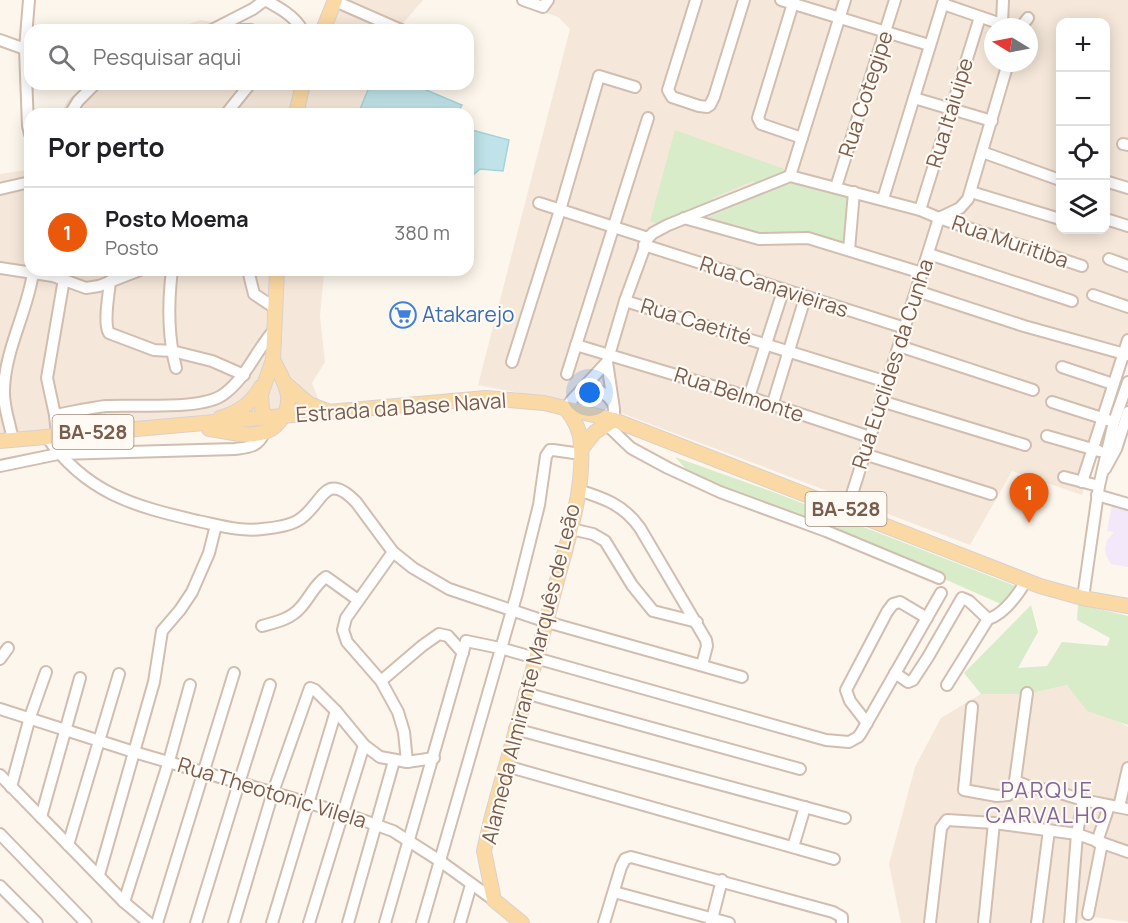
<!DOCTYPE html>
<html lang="pt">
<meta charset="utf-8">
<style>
body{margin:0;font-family:Manrope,sans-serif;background:#f6f6f6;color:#202124}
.controls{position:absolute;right:18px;top:18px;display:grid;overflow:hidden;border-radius:12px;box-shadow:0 3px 15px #0003}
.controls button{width:54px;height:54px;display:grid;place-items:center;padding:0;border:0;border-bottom:2px solid #e0e0e0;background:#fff;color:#202124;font:30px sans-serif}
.compass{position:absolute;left:984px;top:18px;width:54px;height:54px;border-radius:50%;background:#fff;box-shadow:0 3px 15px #0003;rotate:280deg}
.you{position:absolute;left:590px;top:393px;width:21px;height:21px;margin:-15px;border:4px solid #fff;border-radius:50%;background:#1a73e8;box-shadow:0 0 0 9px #1a73e833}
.badge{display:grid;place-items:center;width:39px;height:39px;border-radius:50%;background:#ea580c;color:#fff;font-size:20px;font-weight:700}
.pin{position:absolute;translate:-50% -50px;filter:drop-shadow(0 2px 3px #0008)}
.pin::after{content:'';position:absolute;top:32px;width:21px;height:18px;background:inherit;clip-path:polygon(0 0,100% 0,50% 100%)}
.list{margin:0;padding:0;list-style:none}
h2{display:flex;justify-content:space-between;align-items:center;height:78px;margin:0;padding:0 24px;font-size:26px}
h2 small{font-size:20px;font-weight:400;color:#757577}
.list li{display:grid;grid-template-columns:39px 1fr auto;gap:18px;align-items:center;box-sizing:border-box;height:90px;padding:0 24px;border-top:2px solid #e0e0e0}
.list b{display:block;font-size:22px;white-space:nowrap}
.list p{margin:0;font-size:20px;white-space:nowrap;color:#757577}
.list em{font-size:20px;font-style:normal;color:#757577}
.icon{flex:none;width:33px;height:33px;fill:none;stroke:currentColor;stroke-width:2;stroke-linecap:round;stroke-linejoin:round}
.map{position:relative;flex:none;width:1128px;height:923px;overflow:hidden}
.search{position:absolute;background:#fff;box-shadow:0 3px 15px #0003;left:24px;top:24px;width:450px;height:66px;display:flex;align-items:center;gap:15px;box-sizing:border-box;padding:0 21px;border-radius:18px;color:#757577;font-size:22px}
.panel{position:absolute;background:#fff;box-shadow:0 3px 15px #0003;left:24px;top:108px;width:450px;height:168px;border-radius:18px}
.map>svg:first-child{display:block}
</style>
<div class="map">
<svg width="1128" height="923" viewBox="0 0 1128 923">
<rect width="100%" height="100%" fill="#fdf6ec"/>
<g fill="#f5e8da" fill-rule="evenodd">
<path d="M331 0H423L404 22 402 30H316Z"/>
<path d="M531 0H1128V364L1082 495 1012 471 970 545 621 413 478 385 570 29 558 17 540 11ZM1060 22H1106V230H1060ZM993 27H1029V63H993Z"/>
<path d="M200 20 265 30H171Z"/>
<path d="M88 84H406L410 114H60L68 100Z"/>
<path d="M30 163V270H326L324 273 320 316 325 362 312 383 321 406 0 435V174L26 170Z"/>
<path d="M1067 685 1114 719 1128 727V922L1086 916 1076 923H901L889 864 915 767 941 718 981 694H1028Z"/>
</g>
<path fill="#f3e8fa" d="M1113 500 1128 505V567L1111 564 1106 555 1105 549 1107 540 1114 532 1107 531Z"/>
<g fill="#d8ecc9">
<path d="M675 130 787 170 759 185 753 181 713 198 710 204 659 224 650 221Z"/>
<path d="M799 183 851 195 846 244 756 236 702 220 780 186Z"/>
<path d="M675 457 776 493 1018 587 1001 604 915 566 695 479Z"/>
<path d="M1078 604 1128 616V725L1087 711 1067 685 1028 694H981L964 673 1031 605 1038 632 1018 668 1047 666 1062 642 1107 646 1110 638 1077 620Z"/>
</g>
<g fill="#bfe3e8" stroke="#a5d3da" stroke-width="1.5">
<path d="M412 84 462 105 457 114H358L370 85Z"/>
<path d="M468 129 509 140 503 171 480 169 472 176H468Z"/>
</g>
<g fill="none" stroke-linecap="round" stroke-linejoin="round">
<g stroke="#d1beb0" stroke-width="14">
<g id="minor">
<path d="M29 0 25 49 28 126 30 134"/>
<path d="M265 0C278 7 295 16 302 30"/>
<path d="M523 0 543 7 548 0"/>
<path d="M696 0 668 90 672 97 699 106 707 107 710 105 714 97 744 0"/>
<path d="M781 0 929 45"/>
<path d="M794 0 758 118 761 124 802 138"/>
<path d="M335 1 401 30"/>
<path d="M943 4 1010 27"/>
<path d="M1002 24 1003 0"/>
<path d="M1021 27 1028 18"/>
<path d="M212 30 253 9 265 0"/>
<path d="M227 30H251"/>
<path d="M0 40 25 49"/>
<path d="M914 98 992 121"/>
<path d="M70 114 78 101 95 84"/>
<path d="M226 114 250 84"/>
<path d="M1123 144 1128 145"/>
<path d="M982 152 1060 180"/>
<path d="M790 176 845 0"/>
<path d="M1108 182 1128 188"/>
<path d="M836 187 895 0"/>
<path d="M0 189 30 182"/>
<path d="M971 192 1060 219"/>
<path d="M883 199 944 0"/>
<path d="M539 203 648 238"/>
<path d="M920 210 980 17"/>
<path d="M684 218 759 239 808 238 922 273"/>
<path d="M939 218 960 208 968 199 1008 63"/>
<path d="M1106 219 1128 226"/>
<path d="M644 245 905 328"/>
<path d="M849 250 854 192"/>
<path d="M929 254 1072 301"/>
<path d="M1109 259 1128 266"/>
<path d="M0 268 53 276 86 288 99 286 140 270"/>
<path d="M172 270C168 302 168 337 176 368"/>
<path d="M248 270 254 294 275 308"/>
<path d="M110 281C109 294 103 323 109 333L154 350 172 351 212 361 244 375"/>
<path d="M917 291 1024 326 1128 355"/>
<path d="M1093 295 1128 307"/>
<path d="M625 301 887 382"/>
<path d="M576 345 749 397 870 437"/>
<path d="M899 346 1033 390"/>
<path d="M512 362 560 210 599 76 635 87"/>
<path d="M1062 367 1113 384"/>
<path d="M567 374 648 118"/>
<path d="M580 392C594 386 605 391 613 403"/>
<path d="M749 397 783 291"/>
<path d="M881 401 1025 445"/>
<path d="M1052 402 1108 420"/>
<path d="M772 406 805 298"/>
<path d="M566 409 571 401 607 362"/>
<path d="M55 415C72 412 89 408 106 406 135 404 202 411 224 394 247 377 256 350 275 329"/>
<path d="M614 420V409L607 362 625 301 648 238 653 233 668 225 790 176 920 210 939 218 1082 266"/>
<path d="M606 424 631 448 668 468 720 492 826 531 939 578"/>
<path d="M57 435 55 415 47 378 64 279"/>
<path d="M46 436C86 493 133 506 198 521 218 525 241 532 262 529 273 528 288 526 297 521 323 507 323 468 356 502L393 552 413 568 449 589 547 622 742 677"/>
<path d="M1047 436 1099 451"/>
<path d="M13 440C10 424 3 406 4 390 5 349 27 313 33 273"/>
<path d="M864 454 991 494"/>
<path d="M0 466 58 454 235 449C249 447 258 447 264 433"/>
<path d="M1105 469 1116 449 1128 412"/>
<path d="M1064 477 1099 486"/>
<path d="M1082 482 1128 340"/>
<path d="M578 490C604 498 624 505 640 528L706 640 707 646 702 665"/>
<path d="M1097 495 1128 504"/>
<path d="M847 510 939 218"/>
<path d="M571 529 593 534 605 541 632 585 653 611 697 622"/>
<path d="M393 552 346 618 343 630 347 642 381 681 398 712 404 732 407 762"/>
<path d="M1083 598 1099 486 1114 422 1128 382"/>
<path d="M262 626C277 622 291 619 301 607 310 597 315 584 326 577L358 600"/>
<path d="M0 659 8 648"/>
<path d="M895 673 908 682 913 680 928 657 962 598 969 601 988 619"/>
<path d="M381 681 422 646 439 634 448 636 463 653"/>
<path d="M947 685 988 619C1004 614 1017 596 1026 581"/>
<path d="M525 693 800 769"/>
<path d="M972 707 964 790 997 796 1008 795 1015 781 1027 693"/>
<path d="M0 709 134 752 343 813 393 831 440 861 494 900"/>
<path d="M867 723 850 701 846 690 887 612 893 604 900 602 927 618"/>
<path d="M515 729 845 818"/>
<path d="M506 766 834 859"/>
<path d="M0 775 124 902 149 923"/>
<path d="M1015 781 1030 787 1057 792 1083 800 1128 809"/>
<path d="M11 787 30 717 46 672"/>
<path d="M1119 807 1128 768"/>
<path d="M41 817 80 678"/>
<path d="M0 834 86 923"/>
<path d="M1097 842 1109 806"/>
<path d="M68 845 119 674"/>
<path d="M793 847 805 807"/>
<path d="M99 875 154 682 162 631 180 610 192 592 209 553 216 525"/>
<path d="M0 886 37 923"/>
<path d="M614 892 729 923"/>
<path d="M124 902 169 761 190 685"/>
<path d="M1088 914 1102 843"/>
<path d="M157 923 234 673"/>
<path d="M196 923 239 783 270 685"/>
<path d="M234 923 273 792 310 688 315 690 336 711 364 745 380 757 407 762 434 758"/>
<path d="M272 923 336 711"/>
<path d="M309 923 364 745"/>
<path d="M348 923 394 761"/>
<path d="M385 923 466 641 500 648 826 740 849 742 858 737 861 733 941 593"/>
<path d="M422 923 517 593 539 505 546 456 550 450H553L581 454"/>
<path d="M460 923 471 885"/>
<path d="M604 923 621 867 625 859 631 857 833 912 842 917V923"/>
<path d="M711 923 722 880"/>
<path d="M930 923 941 828 947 820 994 823 1077 834 1128 852"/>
<path d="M984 923 994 823"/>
<path d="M1037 923 1049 830"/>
<path d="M1070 923 1077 834 1083 800"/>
</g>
</g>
<g stroke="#dad1cd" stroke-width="16">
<g id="major">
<path d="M323 30 335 0"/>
<path d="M296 114 303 84"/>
<path d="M286 384 309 404 327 411"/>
<path d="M220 418C239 412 251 404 261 387"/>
<path d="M266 418 262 409 261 394 273 360 277 270"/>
<path d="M209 429C226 431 244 437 261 433 269 432 275 427 280 421 297 400 284 381 273 360"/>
<path d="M0 441 486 398 544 403 614 420 1040 586 1083 598 1128 606"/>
<path d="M582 448 595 432 614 420"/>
<path d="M522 923 494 900 484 851 491 820C513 739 537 659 558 577 569 537 584 488 581 446 581 432 575 420 566 409"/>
</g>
</g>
<use href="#minor" stroke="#fff" stroke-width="10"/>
<use href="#major" stroke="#fbd9a5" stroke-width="14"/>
</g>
<defs>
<g id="supermarket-ring" transform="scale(1.35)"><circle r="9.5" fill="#fffaf3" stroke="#3f7fe0" stroke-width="1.5"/><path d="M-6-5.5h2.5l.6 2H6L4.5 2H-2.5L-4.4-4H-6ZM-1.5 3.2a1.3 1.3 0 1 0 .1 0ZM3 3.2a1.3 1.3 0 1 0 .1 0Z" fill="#3f7fe0"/></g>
</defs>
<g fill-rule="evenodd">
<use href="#supermarket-ring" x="403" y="315"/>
</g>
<g text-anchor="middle" stroke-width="4.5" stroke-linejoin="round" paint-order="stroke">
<g fill="#fffaf3" stroke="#a28b7f" stroke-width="1.5">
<rect x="52.5" y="415" width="81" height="34" rx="4.5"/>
<rect x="805.5" y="492" width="81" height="34" rx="4.5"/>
</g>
<g font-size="20" font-weight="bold" fill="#7a5c4d">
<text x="93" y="439">BA-528</text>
<text x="846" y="516">BA-528</text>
</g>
<g font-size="21" fill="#7a5c4d" stroke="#fffaf3">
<text transform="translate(866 94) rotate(-72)" y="7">Rua Cotegipe</text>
<text transform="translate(950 113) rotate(-73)" y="7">Rua Itaiuipe</text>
<text transform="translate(1010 242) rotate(19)" y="7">Rua Muritiba</text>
<text transform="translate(774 287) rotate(18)" y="7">Rua Canavieiras</text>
<text transform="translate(696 322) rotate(17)" y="7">Rua Caetité</text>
<text transform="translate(893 364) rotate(-72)" y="7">Rua Euclides da Cunha</text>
<text transform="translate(739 395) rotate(18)" y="7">Rua Belmonte</text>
<text transform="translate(401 408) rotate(-4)" y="7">Estrada da Base Naval</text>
<text transform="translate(531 674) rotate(-76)" y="7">Alameda Almirante Marquês de Leão</text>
<text transform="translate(272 793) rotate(17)" y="7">Rua Theotonic Vilela</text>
</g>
<g font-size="21" fill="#366cbe" stroke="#fffaf3" text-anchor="start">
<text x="422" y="322">Atakarejo</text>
</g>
<g font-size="22" letter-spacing="1.5" fill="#846695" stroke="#fffaf3">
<text x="1047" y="798">PARQUE<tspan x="1047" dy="25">CARVALHO</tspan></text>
</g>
</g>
</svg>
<div class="controls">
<button>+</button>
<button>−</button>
<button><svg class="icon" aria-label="locate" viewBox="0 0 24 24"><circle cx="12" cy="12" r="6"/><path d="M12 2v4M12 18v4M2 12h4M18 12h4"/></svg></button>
<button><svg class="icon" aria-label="layers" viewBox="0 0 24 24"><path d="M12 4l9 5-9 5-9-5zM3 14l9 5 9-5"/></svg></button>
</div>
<svg class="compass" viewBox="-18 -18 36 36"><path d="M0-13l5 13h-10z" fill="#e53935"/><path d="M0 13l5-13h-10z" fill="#757577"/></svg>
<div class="you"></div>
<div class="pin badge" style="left:1029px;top:523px">1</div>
<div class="search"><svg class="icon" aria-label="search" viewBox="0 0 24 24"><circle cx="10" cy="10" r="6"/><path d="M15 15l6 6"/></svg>Pesquisar aqui</div>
<section class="panel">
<h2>Por perto<small></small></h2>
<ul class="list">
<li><span class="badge">1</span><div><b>Posto Moema</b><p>Posto</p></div><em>380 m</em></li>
</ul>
</section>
</div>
